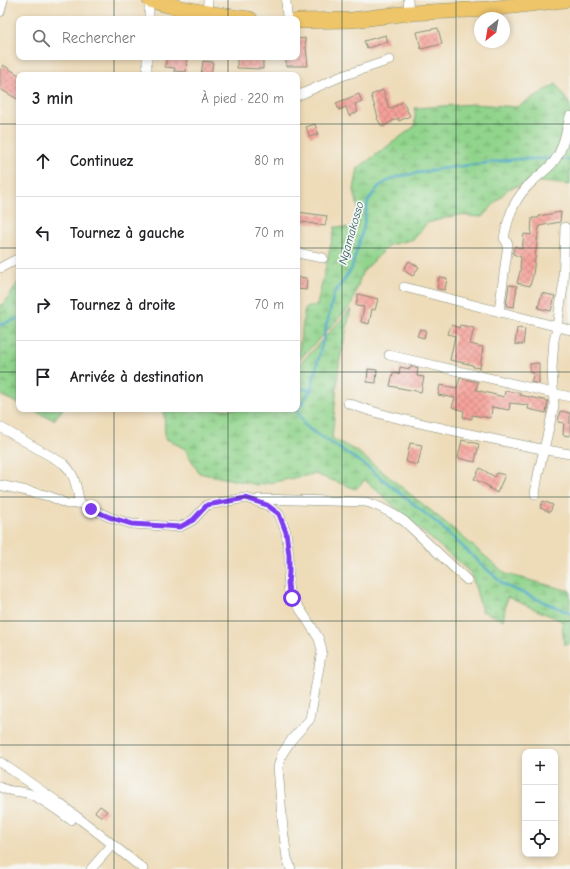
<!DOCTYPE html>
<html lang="fr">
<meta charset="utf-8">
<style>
body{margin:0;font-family:"Comic Neue",sans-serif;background:#f2f2f2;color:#202124}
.controls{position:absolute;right:12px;bottom:12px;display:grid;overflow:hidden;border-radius:8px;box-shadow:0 2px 6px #0003}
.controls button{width:36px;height:36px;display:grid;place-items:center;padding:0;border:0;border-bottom:1px solid #e0e0e0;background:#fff;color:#202124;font:20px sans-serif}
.compass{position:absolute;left:474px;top:12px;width:36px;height:36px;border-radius:50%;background:#fff;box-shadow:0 2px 6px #0003;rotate:211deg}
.stop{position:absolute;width:12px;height:12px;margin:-9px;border:3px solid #7c3aed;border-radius:50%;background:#fff}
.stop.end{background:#7c3aed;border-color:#fff;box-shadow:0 1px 4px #0008}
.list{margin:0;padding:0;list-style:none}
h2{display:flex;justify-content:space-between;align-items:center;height:52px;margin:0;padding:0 16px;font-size:17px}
h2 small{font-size:13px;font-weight:400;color:#757577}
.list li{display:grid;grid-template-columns:26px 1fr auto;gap:12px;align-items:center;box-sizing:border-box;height:72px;padding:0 16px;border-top:1px solid #e0e0e0}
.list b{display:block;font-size:15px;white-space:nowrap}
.list em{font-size:13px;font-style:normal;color:#757577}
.icon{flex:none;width:22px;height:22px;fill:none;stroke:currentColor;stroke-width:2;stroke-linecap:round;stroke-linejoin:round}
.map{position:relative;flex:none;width:570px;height:869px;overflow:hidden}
.search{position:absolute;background:#fff;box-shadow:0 2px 6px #0003;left:16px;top:16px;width:284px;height:44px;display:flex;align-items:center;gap:10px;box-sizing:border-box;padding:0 14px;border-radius:8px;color:#757577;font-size:15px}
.panel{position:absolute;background:#fff;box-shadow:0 2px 6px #0003;left:16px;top:72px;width:284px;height:340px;border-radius:8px}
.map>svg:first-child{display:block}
</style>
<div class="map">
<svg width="570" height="869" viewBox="0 0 570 869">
<defs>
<pattern id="wetland-marsh" width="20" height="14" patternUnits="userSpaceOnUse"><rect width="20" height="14" fill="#91d48c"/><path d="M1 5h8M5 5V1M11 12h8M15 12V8" fill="none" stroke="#76ad73"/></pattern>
<pattern id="building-cross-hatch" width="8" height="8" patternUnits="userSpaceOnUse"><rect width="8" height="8" fill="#f6a199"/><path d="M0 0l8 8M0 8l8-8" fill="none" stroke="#c7847e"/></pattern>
</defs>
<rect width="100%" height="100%" fill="#f6f6f2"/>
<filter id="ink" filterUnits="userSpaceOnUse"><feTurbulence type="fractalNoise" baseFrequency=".025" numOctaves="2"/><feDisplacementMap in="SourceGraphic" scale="8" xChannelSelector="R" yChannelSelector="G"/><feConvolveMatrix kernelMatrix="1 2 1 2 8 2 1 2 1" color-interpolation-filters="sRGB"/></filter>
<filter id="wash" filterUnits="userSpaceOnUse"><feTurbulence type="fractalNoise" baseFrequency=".012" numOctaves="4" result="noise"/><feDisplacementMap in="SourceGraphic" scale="16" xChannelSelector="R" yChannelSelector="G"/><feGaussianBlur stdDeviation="0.9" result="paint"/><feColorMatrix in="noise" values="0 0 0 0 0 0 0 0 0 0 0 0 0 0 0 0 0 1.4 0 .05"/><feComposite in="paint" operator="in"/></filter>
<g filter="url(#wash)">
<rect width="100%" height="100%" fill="#eedcb9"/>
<g fill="url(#wetland-marsh)" stroke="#588860">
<path d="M556 84 570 105V185L532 181 508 189 482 217 457 215 427 223 414 239 389 245 362 273 351 306 297 362 305 308 317 305 335 227 357 228 358 208 354 190 358 168 415 126V108L473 104 517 107Z"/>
<path d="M19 281V404L0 395V304L3 306Z"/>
<path d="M351 309 339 364 332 438 358 452 446 523 506 574 570 591V644H564L562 621 507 597 503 620 482 611 471 573 416 526 365 480 356 489 315 474 258 485 199 473 185 449 165 438 164 409H297V367Z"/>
<path d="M30 409H63L54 420Z"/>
</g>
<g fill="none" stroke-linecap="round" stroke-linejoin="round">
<g stroke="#46a7c5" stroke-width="2.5">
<path d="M559 159 570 160"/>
<path d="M0 325 19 318"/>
<path d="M297 388 311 390 334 294 351 270 363 229 368 201 379 186 396 177 439 169 518 159H552"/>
<path d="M311 390 297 410 306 427 365 465 437 523 504 585 570 613"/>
</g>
</g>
<g id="blocks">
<g fill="url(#building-cross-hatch)">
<path d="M438 28 442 44 421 49 417 32Z"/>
<path d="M386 35 388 42 367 48 364 41Z"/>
<path d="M305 38 308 66H286V57H297V39Z"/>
<path d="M167 57 187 58 186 72 174 71 175 68 165 67Z"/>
<path d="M237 57H263V69L237 68Z"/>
<path d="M203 61 213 62 211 75H201Z"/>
<path d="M3 65 19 75V100L0 89V70Z"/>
<path d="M383 90 389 109 403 102 410 116 399 121 398 118 382 127 377 118 378 117 371 95Z"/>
<path d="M359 94 362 102 355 104 358 112 349 116 346 107 339 110 336 103Z"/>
<path d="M315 124 318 134 310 137 306 127Z"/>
<path d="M297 212 327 216 325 226 297 221Z"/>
<path d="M561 212 560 222 539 226 533 275 530 286 517 283 521 268H520L521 257 513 254V252L515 246 522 249 524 234 531 235 532 218H539V216Z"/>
<path d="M409 261 419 267 413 276 403 270Z"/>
<path d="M298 277 307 278 306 290 297 289Z"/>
<path d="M439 277 447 278 445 290 437 289Z"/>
<path d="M509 285 517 286 514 307 506 306Z"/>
<path d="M542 293 555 296 551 311 538 308Z"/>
<path d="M358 294 378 299 375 310 372 309 369 324 361 322 364 307 356 306Z"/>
<path d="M451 325 459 328 460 325 474 328 470 344 483 347 480 368 473 367V365L450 360 455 336 448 334Z"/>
<path d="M517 328 525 329 523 345 515 344Z"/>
<path d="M420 329 426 330 424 338 417 336Z"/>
<path d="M537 363H539V384L531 382 534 373H530V364Z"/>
<path d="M411 366 418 368 417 376 424 377 421 392 390 386 393 373 399 374 400 367 410 369Z"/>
<path d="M368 369 377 370 376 383 367 382Z"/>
<path d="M460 378 478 382 476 390 504 397 505 391 520 393V395L548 401 546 413 528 409 529 405 510 403 509 410 492 407 491 418 472 415V419L463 417 464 411 452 407 455 398 438 395 440 385 457 388Z"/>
<path d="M560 411 570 413V436L563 435 564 423 558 422Z"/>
<path d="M462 440 479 444 475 462 458 458Z"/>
<path d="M410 443 422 445 418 465 406 462Z"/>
<path d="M480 468 495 477 497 473 505 475 497 493 489 488 490 487 474 479Z"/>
<path d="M543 501 553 505 550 512 540 508Z"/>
<path d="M100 806 107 811 102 817 95 812Z"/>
</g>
</g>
</g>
<g filter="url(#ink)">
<use href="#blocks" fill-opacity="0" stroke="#868c76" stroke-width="1"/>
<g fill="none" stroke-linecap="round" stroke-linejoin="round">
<g stroke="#868c76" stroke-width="10">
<g id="street">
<path d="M286 0 287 19"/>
<path d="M408 0 409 13"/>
<path d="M0 12 3 0"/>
<path d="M207 14 208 0"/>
<path d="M149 19V0"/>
<path d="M147 75V57"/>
<path d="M297 96 342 76 390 60"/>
<path d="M297 253 323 258"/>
<path d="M0 268 19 258"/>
<path d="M404 287 570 330"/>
<path d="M499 311 508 244 504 238C509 214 514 198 533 181 540 174 549 169 555 160 564 148 566 130 570 116"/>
<path d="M389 355 570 397"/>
<path d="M348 403C381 416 416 422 451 430 490 438 530 448 570 454"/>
<path d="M0 427 64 464C76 475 76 488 80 503"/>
<path d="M0 485 49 496 67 504 80 503 109 517 132 524 180 527 193 520 207 505 246 498 267 505 279 514 286 532 289 555V572L288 584 289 592 313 629 319 639 322 650 310 719 292 739 282 754 278 767 283 829 287 858 291 869"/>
<path d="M535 494 538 475 554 406 552 368 554 340 557 327 563 287 565 227"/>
<path d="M259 499 366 502C380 506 392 513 404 521L467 580"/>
<path d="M0 762 55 800 102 836 143 869"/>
<path d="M0 787C10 793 20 790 30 794 45 800 58 811 71 820"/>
<path d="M91 869 112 845"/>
</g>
</g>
<g stroke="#868c76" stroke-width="16">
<g id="primary">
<path d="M150 0C182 10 216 15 250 19"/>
<path d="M297 21 352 20 409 13 488 9 564 0"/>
</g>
</g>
<use href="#street" stroke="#fff" stroke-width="9"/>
<use href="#primary" stroke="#eec569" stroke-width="15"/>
</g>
</g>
<g fill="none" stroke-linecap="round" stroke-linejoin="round" filter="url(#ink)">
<path stroke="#7c3aed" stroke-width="5" d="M91 509 109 517 132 524 180 527 193 520 207 505 246 498 267 505 279 514 286 532 289 555V572L288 584 289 592 292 598"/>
</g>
<path fill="none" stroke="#1f3d34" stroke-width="1" stroke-opacity="0.55" d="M114 0V19M228 0V19M342 0V869M456 0V869M114 57V75M228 57V75M0 124H19M297 124H570M0 248H19M297 248H570M0 372H19M297 372H570M114 409V869M228 409V869M0 497H570M0 621H570M0 745H570"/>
<g text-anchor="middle" stroke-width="3.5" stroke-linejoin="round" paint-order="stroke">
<g font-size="12" font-style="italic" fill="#2b5d60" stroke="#f6f6f2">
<text transform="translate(351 233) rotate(-74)" y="4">Ngamakosso</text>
</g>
</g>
</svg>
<div class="controls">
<button>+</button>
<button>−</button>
<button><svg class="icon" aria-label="locate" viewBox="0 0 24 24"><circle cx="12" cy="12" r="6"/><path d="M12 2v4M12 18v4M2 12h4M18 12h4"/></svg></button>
</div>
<svg class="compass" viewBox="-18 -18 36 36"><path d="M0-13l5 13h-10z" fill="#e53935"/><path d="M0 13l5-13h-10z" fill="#757577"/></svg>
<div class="stop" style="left:292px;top:598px"></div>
<div class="stop end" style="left:91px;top:509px"></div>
<div class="search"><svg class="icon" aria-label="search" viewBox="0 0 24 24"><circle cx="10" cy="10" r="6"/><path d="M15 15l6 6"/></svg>Rechercher</div>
<section class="panel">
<h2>3 min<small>À pied · 220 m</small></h2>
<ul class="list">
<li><svg class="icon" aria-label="ahead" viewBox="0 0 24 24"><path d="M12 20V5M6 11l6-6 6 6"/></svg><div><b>Continuez</b></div><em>80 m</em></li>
<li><svg class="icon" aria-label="left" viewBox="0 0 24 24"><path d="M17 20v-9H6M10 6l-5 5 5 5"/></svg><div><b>Tournez à gauche</b></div><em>70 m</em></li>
<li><svg class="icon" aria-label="right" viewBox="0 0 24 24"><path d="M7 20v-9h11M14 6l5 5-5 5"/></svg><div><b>Tournez à droite</b></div><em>70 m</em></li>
<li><svg class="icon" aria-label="arrive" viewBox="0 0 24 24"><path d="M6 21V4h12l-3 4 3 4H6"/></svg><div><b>Arrivée à destination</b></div></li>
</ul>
</section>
</div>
